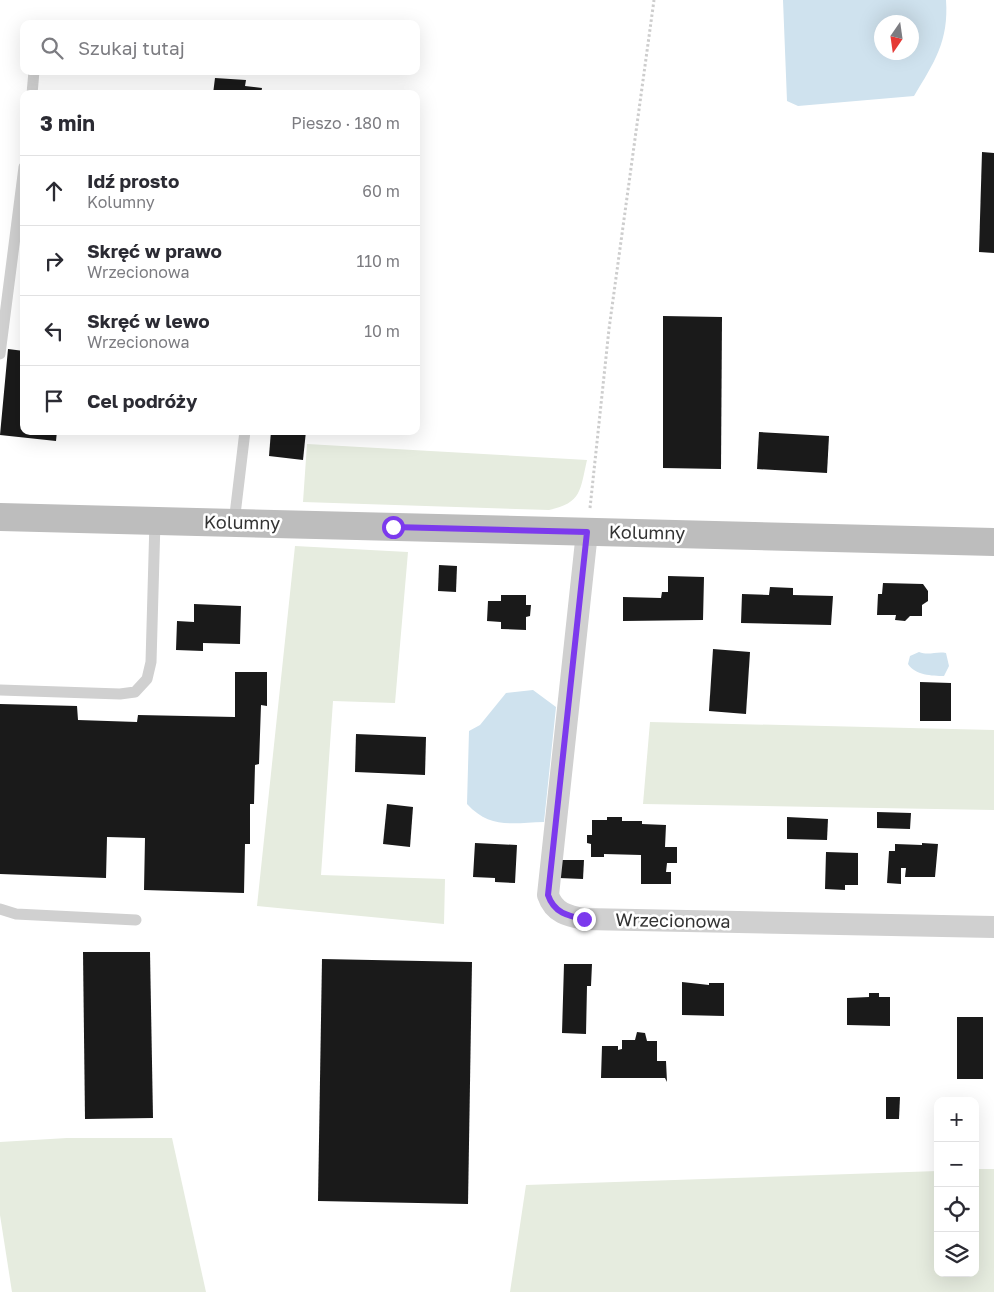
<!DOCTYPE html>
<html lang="pl">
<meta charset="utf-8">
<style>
body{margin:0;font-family:"Golos Text",sans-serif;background:#f7f7f7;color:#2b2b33}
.controls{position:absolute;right:15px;bottom:15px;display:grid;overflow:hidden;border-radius:10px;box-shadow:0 5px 20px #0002}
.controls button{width:45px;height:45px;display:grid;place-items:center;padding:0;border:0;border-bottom:1px solid #e1e1e2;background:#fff;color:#2b2b33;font:25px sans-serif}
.compass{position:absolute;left:874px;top:15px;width:45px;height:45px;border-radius:50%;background:#fff;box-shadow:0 5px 20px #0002;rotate:193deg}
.stop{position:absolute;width:15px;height:15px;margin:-11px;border:4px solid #7c3aed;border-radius:50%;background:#fff}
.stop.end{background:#7c3aed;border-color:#fff;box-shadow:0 1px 5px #0008}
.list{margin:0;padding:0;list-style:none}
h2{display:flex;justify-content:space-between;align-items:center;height:65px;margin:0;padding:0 20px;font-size:21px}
h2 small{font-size:16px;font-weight:400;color:#7c7c81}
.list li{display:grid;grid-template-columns:32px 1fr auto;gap:15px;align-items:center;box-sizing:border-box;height:70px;padding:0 20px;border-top:1px solid #e1e1e2}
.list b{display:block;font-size:19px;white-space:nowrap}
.list p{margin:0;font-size:16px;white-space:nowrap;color:#7c7c81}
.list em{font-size:16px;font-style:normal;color:#7c7c81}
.icon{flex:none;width:28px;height:28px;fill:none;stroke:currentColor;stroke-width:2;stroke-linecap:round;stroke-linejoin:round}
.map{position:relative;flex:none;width:994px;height:1292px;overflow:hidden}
.search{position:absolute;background:#fff;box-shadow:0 5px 20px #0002;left:20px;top:20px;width:400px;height:55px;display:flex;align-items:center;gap:12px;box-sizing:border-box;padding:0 18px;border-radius:10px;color:#7c7c81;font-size:19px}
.panel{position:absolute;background:#fff;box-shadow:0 5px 20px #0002;left:20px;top:90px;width:400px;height:345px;border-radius:10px}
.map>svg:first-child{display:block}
</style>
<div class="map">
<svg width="994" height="1292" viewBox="0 0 994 1292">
<rect width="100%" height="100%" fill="#fff"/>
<g fill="#e6ecdf">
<path d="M307 444 587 460C580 490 582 503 549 510L303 502Z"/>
<path d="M295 546 408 552 395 703 333 701 321 875 445 879 444 924 257 906Z"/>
<path d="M650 722 994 730V810L643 804Z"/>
<path d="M67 1138H172L206 1292H12L0 1215V1142Z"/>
<path d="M975 1169H994V1292H510L526 1185 938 1171V1273H975Z"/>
</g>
<g fill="#cfe2ee" fill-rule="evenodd">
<path d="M783 0H946C949 41 934 63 914 96L798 106 787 101ZM882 22H912V52H882Z"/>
<path d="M919 652C929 656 936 651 946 653L949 666 944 676C932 676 915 675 908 664L910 656Z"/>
<path d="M533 690 556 707 544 822C512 823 490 829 467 804L469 731 480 725 506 693Z"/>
</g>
<g fill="#1a1a1a">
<path d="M215 78 246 80 245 86 262 88 261 94H213Z"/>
<path d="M982 152 994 153V253L979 252Z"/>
<path d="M663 316 722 317 721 469 663 468Z"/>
<path d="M8 349 24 351V431H57L56 441 0 435Z"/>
<path d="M271 431H306L303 460 269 456Z"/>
<path d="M759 432 829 436 827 473 757 469Z"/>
<path d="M439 565 457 566 456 592 438 591Z"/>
<path d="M668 576 704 577 703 620 623 621V597L661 598 662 592H668Z"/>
<path d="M883 583 923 584 928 591V601L922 605V616H910L905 621 895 620 896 615H877L878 594H882Z"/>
<path d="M770 587 793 588V595L833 596 831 625 741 623 742 594 769 595Z"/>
<path d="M501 595H526V605H531L530 616 526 617V630L501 629V622L487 621 488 601H501Z"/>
<path d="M194 604 241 606 240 644 203 643V651L176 650 177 621 194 622Z"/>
<path d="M713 649 750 652 746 714 709 711Z"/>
<path d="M235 672H267V706L261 705 259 764 255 765 254 804H250V844H245L244 893 144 890 145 838 107 837 106 878 0 874V704L77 706 78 720 137 722 138 715 235 717Z"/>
<path d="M920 682 951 683V721H920Z"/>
<path d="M356 734 426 737 425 775 355 772Z"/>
<path d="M387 804 413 807 410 847 383 844Z"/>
<path d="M877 812 911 813 910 829 877 828Z"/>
<path d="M607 817H622V821H642V824L666 825 665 847H677V863H667L666 872H671V884H641V855L604 854V857H591V844L587 843V835H592V820H607Z"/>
<path d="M787 817 828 819 827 840 787 839Z"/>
<path d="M475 843 517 845 515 883 495 882V878L473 877Z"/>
<path d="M922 843 938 844 935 877H905L906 868H901V884L887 883 889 851H895V844L922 845Z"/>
<path d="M826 852 858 853V885H845V890L825 889Z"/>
<path d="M561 860H584L583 879 559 878Z"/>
<path d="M83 952H150L153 1118 85 1119Z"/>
<path d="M322 959 472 962 468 1204 318 1201Z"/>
<path d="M564 964H592L591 986H587L586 1034 562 1033Z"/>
<path d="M682 982 709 985V983H724V1016L682 1015Z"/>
<path d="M869 993H879V997H890V1026L847 1025V998L869 997Z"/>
<rect x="957" y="1017" width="26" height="62"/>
<path d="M637 1032 645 1033 647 1041H657V1061H666L667 1082 665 1078H601L602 1046H618V1050L622 1049V1040H635Z"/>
<path d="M886 1097H900L899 1119H886Z"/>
</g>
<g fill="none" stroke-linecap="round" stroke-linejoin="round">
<path stroke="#cdcdcd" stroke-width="3" stroke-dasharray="2.5 2.5" stroke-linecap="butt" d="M590 508 609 329 654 0"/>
<g stroke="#d0d0d0" stroke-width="11">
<path d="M32 94 34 71"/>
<path d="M0 354 24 167"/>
<path d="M234 523 245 431"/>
<path d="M0 690 120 694 135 692 147 679 151 662 155 521"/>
<path d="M0 909 16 914 136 920"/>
</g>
<path stroke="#d0d0d0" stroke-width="22" d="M587 532 548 895C554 913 568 916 584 919L994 927"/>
<path stroke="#bdbdbd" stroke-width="28" d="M0 517 994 542"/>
</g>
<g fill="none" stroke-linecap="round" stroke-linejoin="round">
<path stroke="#7c3aed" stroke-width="6" d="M393 527 587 532 548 895C554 913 568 916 584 919"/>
</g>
<g text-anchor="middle" stroke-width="5" stroke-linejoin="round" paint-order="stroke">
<g font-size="18" fill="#333" stroke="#fff">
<text transform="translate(242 523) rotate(1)" y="6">Kolumny</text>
<text transform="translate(647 533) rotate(1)" y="6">Kolumny</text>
<text transform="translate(673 921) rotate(1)" y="6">Wrzecionowa</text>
</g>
</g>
</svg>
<div class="controls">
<button>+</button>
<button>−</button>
<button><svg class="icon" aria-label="locate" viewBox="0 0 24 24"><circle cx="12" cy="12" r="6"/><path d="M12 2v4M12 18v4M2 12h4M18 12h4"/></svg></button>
<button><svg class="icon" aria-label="layers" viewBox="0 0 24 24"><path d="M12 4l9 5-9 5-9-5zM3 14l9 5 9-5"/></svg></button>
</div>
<svg class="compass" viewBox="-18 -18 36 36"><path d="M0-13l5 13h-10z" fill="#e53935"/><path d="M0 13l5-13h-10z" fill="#7c7c81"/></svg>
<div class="stop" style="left:393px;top:527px"></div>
<div class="stop end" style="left:584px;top:919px"></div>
<div class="search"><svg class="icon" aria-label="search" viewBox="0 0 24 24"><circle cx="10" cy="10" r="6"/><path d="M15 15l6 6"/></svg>Szukaj tutaj</div>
<section class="panel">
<h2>3 min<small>Pieszo · 180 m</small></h2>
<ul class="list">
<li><svg class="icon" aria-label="ahead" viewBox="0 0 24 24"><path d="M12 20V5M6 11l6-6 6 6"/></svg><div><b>Idź prosto</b><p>Kolumny</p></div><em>60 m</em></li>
<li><svg class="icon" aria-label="right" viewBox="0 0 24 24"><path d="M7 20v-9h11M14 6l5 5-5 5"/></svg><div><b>Skręć w prawo</b><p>Wrzecionowa</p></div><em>110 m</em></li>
<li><svg class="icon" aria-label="left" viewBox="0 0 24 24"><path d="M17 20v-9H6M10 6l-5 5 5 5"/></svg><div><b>Skręć w lewo</b><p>Wrzecionowa</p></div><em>10 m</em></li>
<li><svg class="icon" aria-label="arrive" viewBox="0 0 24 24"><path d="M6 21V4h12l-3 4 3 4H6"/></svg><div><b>Cel podróży</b></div></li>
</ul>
</section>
</div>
